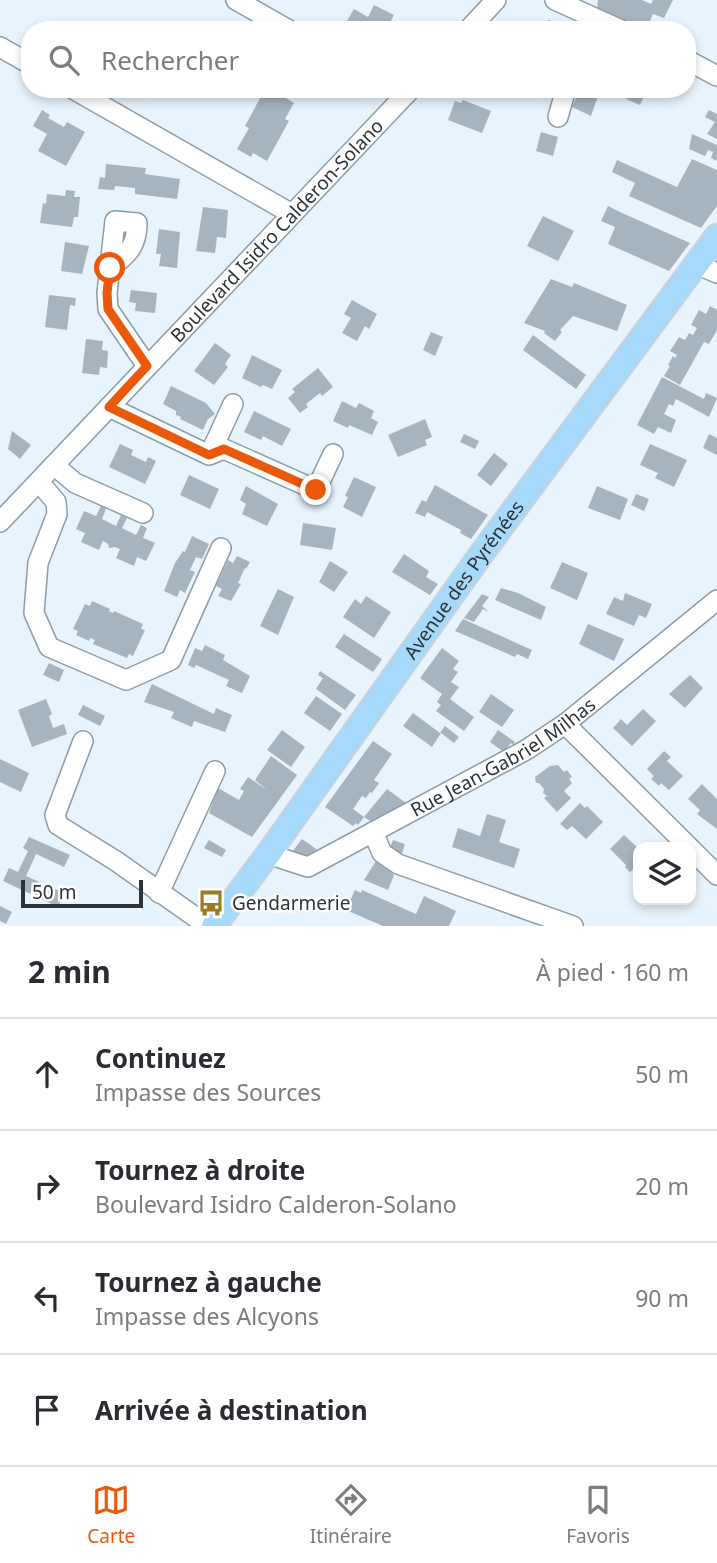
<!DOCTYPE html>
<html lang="fr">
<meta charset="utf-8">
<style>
body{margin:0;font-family:"Noto Sans",sans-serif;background:#f7f7f7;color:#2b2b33}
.controls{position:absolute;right:21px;bottom:21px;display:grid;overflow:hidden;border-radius:14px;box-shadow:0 4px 10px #0003}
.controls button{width:63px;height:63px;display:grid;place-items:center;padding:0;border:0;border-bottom:2px solid #e1e1e2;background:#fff;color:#2b2b33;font:35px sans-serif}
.scale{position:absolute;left:21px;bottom:18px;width:122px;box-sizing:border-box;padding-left:7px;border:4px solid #2d3337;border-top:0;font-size:19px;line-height:24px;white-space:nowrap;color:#2d3337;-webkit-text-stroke:5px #fff;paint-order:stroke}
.stop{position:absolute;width:21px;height:21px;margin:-16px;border:5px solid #ea580c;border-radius:50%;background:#fff}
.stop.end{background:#ea580c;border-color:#fff;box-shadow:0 2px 7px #0008}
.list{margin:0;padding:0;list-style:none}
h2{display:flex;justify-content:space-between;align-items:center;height:91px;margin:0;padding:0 28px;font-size:30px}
h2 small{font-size:23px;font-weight:400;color:#7c7c81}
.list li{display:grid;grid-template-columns:46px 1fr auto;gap:21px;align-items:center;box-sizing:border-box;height:112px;padding:0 28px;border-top:2px solid #e1e1e2}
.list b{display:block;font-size:26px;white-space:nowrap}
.list p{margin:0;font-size:23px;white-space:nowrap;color:#7c7c81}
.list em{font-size:23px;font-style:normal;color:#7c7c81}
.icon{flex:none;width:38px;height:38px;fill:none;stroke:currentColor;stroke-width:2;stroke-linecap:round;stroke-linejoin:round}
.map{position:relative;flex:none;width:717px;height:926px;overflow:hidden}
.search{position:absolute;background:#fff;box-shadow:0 4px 10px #0003;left:21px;right:21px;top:21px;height:77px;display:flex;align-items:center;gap:18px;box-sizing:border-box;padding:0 24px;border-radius:28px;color:#7c7c81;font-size:26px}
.sheet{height:539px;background:#fff}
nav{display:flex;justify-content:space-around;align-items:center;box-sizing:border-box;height:98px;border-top:2px solid #e1e1e2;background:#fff;font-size:19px;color:#7c7c81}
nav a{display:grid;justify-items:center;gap:4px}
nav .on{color:#ea580c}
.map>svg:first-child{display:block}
</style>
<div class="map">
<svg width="717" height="926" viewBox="0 0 717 926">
<rect width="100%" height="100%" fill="#e8f4fd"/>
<g fill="#a5b4be">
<path d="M598 0H642L651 4 653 0H673L664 18 653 14 646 30H640L597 11Z"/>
<path d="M374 5 394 15 386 30H351L354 24 347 21 354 9 368 17Z"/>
<path d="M548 20 567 25 566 30H545Z"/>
<path d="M265 89H271L294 103 285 119 289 121 267 161 253 153 251 157 237 149 249 128 245 126Z"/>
<path d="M580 89H605L603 95 599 93 591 116 572 107Z"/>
<path d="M631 89 646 92 640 105 626 99Z"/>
<path d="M463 100 491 111 482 133 448 120 455 101 461 103Z"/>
<path d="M42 110 50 115 48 118 64 127 67 122 85 132 66 166 38 151 47 134 33 126Z"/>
<path d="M709 110 717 114V139L707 134 715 122 705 117Z"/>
<path d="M541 132 558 137 553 156 536 151Z"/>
<path d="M692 134 717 145V161L711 158 713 152 708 150 705 156 689 149Z"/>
<path d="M692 159 717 170V206L701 228 629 196 635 183 612 172 617 160 677 187Z"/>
<path d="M106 164 146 168 145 174 180 179 177 199 135 194V188L115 186 114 190 98 189 100 177 105 178Z"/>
<path d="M66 190 75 191 74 197H80L78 217H74L72 227 40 223 43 203 46 204 47 194 65 196Z"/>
<path d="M608 206 622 213 690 243 669 271 608 244 615 227 601 221Z"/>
<path d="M203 207 228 210 226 238 217 237 215 253 196 251Z"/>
<path d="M543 216 574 231 558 261 527 246Z"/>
<path d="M159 229 180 232 177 268 159 266 161 254H156Z"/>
<path d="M65 242 89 246 82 274 61 271Z"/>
<path d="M551 279 572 287 574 283 627 305 617 331 573 316 560 330 562 332 555 341 544 333 545 331 524 323Z"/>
<path d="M131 290 157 293 155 313 135 311 136 303 129 302Z"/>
<path d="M49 295 76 298 75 306 70 305 67 330 45 327Z"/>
<path d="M352 300 377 314 369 329 365 326 357 341 342 333 351 318 344 314Z"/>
<path d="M710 306 717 310V330L709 344 704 342 680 385 664 376 670 366 668 365 673 356 675 358 677 355 670 351 679 337 685 340 689 333 693 335 697 328 691 325 699 310 706 314Z"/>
<path d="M431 332 443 337 435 356 423 350Z"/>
<path d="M533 335 586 375 576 389 523 350Z"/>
<path d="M86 339 103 341 102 350 108 351 107 368 100 367 99 375 82 373Z"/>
<path d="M215 343 231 355 225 364 228 367 214 385 194 371Z"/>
<path d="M252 355 282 370 272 389 263 385 261 387 242 378Z"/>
<path d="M318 368 333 387 322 396 320 393 306 404 308 407 300 413 288 398 295 392 292 389Z"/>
<path d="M662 377 704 399 706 393 717 398 709 417 676 399 673 406 669 404 664 414 676 420 671 433 658 427 654 434 637 425Z"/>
<path d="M171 386 206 403 215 414 208 419 203 430 180 419 181 417 176 415V411L163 404Z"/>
<path d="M342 401 356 408 359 403 374 411 371 418 378 422 372 435 349 425 348 428 333 421Z"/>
<path d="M254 411 291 429 282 446 263 436 261 440 244 432Z"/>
<path d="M425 419 432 437 425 440 427 445 398 457 388 435Z"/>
<path d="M12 431 31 445 20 459 8 449Z"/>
<path d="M464 434 479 441 475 449 460 442Z"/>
<path d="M709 434 717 438V455L703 448Z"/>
<path d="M120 444 133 450 131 455 146 462 148 457 156 461 145 484 109 467Z"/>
<path d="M650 444 687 460 674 487 655 478 658 473 640 465Z"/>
<path d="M494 453 508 464 491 486 477 475Z"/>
<path d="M189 475 219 489 210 509 180 495Z"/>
<path d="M354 477 376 487 362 517 343 507 348 497 345 496Z"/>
<path d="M435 485 488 515 471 539 460 533 461 530 427 512 425 517 415 513 422 500 426 502Z"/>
<path d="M246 486 278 504 267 526 242 514 246 504 240 500Z"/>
<path d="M597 486 628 499 620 520 588 508Z"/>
<path d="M636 494 649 499 644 511 631 505Z"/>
<path d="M101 506 106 509 102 519 116 526 121 515 127 518 122 528 136 535 141 525 147 528 143 538 155 543 146 561 137 557 134 566 116 558 120 549 115 547 109 548 108 544 103 541 99 550 81 542 85 533 76 529 84 511 96 516Z"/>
<path d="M303 523 336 528 332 550 300 545Z"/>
<path d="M192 536 209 544 202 559 196 557 190 570 195 572 185 593 180 590 177 597 164 591 175 563 183 551 185 552Z"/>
<path d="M404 554 429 571 426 577 438 584 430 595 392 572Z"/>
<path d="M237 556 250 562 246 569 245 568 238 583 241 584 231 601 218 596 222 589 216 586 228 560 233 563Z"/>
<path d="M330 561 348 572 334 592 319 582Z"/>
<path d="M562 562 588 573 577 600 550 588Z"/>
<path d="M501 588 518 593 546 607 541 620 495 600Z"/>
<path d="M278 589 294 597 278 635 260 626Z"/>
<path d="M625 593 652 604 646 618 639 615 634 626 606 614 614 597 623 601Z"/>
<path d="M482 594 489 597 482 606 489 612 483 609 474 622 464 618Z"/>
<path d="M366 596 391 612 374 638 343 617 355 599 361 604Z"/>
<path d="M92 601 110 609 109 611 113 613 114 611 143 624 141 629 145 630 133 656 129 654 127 658 93 644 95 640 90 638 89 641 76 635 78 631 73 629 85 604 90 606Z"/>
<path d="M463 619 532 650 528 659 517 654 515 657 455 631Z"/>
<path d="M588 624 624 639 614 661 579 644Z"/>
<path d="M344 634 382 659 373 672 335 647Z"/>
<path d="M205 645 225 655 223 660 250 676 242 693 226 686 229 680 196 665 194 668 188 665 195 648 202 651Z"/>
<path d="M442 648 459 661 453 669 458 672 451 682 459 687 450 699 474 717 464 731 436 711 441 705 437 702 442 694 420 678Z"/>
<path d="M49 663 64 670 59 682 43 675Z"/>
<path d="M320 671 356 695 345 710 316 689 323 678 318 675Z"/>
<path d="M690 675 703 688 685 708 669 694Z"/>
<path d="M152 684 214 714 216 708 232 715 225 732 194 721 192 727 171 718 174 712 144 702Z"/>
<path d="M491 694 514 710 502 727 479 712Z"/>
<path d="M316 696 342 714 330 731 304 713Z"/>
<path d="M46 699 52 714 49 716 53 728 64 724 67 734 32 747 18 710Z"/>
<path d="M83 705 105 716 100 726 78 715Z"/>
<path d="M643 709 656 721 632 746 613 728 621 719 627 725Z"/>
<path d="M413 713 440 733 445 726 459 737 454 743 441 733 432 747 403 726Z"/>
<path d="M282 730 305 747 291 767 267 750Z"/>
<path d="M498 730 515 742 513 745 511 743 504 752 490 742Z"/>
<path d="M373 741 392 754 374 780 379 783 372 793 370 792 366 798 362 796 353 809 364 817 358 825 356 823 353 826 325 807Z"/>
<path d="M664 751 671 757 667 761 683 776 669 790 661 783 659 786 651 779 654 776 647 769Z"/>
<path d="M271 756 297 775 252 837 209 813 218 788 239 800 244 791 240 789 248 777 267 790 255 780Z"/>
<path d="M0 759 29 773 21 792 0 782Z"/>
<path d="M558 765 564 772 567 770 572 777 569 779 572 783 564 791 571 798 557 812 544 798 547 796 543 793 544 789 539 783H536L535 777 550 766Z"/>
<path d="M702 784 717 799V829L697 814 700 810 688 799Z"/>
<path d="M387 789 406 803 373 823 364 817Z"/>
<path d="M580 803 585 808 587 806 603 822 586 839 572 826 567 830 560 824Z"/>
<path d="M487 814 506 820 499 842 520 849 514 868 452 847 458 828 480 836Z"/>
<path d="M624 835 638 848V865L630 872 625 867 626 865 610 849Z"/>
<path d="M29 837 70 855 64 867 36 854 26 876 64 893 58 907 3 881 9 868 18 872 28 851 23 848Z"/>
<path d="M302 839 319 851 303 860 292 852Z"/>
<path d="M209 840 226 850 222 857 204 848Z"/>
<path d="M393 840 405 844 400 859 389 850Z"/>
<path d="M376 861 394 875 388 890 364 880Z"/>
<path d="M355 890 361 893 362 890 416 914 424 896 456 911 449 926H383L346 910Z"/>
<path d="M0 906 12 912 6 924 0 921Z"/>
</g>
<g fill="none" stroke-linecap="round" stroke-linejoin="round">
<g stroke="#8e9ca6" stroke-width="22">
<g id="minor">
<path d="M236 0 289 30"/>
<path d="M555 0 621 30"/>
<path d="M468 30 496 0"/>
<path d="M0 47 30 64"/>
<path d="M687 60 717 76"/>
<path d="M73 89 292 214"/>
<path d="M558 117 566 89"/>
<path d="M696 264 717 273"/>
<path d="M110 268C128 254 137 246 137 223L115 221 107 293 108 309 147 366"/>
<path d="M109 407 209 455 224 449 316 490 333 454"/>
<path d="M210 454 233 404"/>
<path d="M54 465 75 483 143 513"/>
<path d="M39 482 56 502 57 514 38 563 34 613 49 647 126 680 171 660 221 548"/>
<path id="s1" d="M0 522 411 89"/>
<path d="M565 724 689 847"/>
<path d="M83 741 55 815 58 825 116 861 208 926"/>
<path d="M373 832 382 853 398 864 573 926"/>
<path d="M691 849 717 875"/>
<path id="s2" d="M268 854 308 867 526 750 565 724 717 600"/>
<path d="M159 893 215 771"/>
</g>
</g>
<g stroke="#d1d2d3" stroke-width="27">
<g id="major">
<path id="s3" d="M214 926 268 854 482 553 717 236"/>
</g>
</g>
<path stroke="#868f95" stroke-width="2.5" stroke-dasharray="2 5" stroke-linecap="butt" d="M428 97 436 89"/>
<use href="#minor" stroke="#fff" stroke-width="19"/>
<use href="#major" stroke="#a6d9fa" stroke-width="24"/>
</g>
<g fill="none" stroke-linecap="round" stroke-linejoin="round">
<path stroke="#ea580c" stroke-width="9" d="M110 268 107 293 108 309 147 366 109 407 209 455 224 449 316 490"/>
</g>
<defs>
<g id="bus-bare" transform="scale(2.1)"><path d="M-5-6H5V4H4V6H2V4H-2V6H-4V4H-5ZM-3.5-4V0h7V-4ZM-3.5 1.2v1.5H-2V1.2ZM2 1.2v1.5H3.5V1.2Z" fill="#987b23" stroke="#fff" stroke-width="2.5" paint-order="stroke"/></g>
</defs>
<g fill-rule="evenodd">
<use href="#bus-bare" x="211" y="903"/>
</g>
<g text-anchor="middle" stroke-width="5" stroke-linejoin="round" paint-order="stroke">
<g font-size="19" fill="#2d3337" stroke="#fff">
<text dy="7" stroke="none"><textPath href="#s1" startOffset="402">Boulevard Isidro Calderon-Solano</textPath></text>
<text dy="7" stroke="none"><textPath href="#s3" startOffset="427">Avenue des Pyrénées</textPath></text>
<text dy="7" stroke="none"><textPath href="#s2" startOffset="266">Rue Jean-Gabriel Milhas</textPath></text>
</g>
<g font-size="19" fill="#2d3337" stroke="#fff" text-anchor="start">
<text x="232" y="910">Gendarmerie</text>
</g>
</g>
</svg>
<div class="controls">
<button><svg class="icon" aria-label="layers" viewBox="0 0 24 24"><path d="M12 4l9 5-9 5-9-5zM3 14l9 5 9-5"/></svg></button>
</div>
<div class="scale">50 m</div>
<div class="stop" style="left:110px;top:268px"></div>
<div class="stop end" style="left:316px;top:490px"></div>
<div class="search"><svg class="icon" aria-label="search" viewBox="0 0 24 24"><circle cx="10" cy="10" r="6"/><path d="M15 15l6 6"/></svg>Rechercher</div>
</div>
<section class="sheet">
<h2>2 min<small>À pied · 160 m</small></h2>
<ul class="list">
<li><svg class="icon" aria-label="ahead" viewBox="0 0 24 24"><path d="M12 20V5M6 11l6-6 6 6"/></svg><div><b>Continuez</b><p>Impasse des Sources</p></div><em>50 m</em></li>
<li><svg class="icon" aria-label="right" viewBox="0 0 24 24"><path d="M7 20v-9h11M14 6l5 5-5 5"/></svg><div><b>Tournez à droite</b><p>Boulevard Isidro Calderon-Solano</p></div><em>20 m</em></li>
<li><svg class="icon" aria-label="left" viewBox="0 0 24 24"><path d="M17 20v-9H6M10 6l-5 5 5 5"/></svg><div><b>Tournez à gauche</b><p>Impasse des Alcyons</p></div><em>90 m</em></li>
<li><svg class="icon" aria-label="arrive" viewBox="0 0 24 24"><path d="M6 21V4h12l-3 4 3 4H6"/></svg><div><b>Arrivée à destination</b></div></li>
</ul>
</section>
<nav>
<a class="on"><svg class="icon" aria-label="map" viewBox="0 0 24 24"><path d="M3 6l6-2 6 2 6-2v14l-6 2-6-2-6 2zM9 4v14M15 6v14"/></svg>Carte</a>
<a><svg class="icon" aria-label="directions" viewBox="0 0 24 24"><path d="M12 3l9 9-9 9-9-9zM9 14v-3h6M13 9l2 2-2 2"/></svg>Itinéraire</a>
<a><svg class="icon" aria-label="saved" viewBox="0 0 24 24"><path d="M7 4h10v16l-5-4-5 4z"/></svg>Favoris</a>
</nav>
